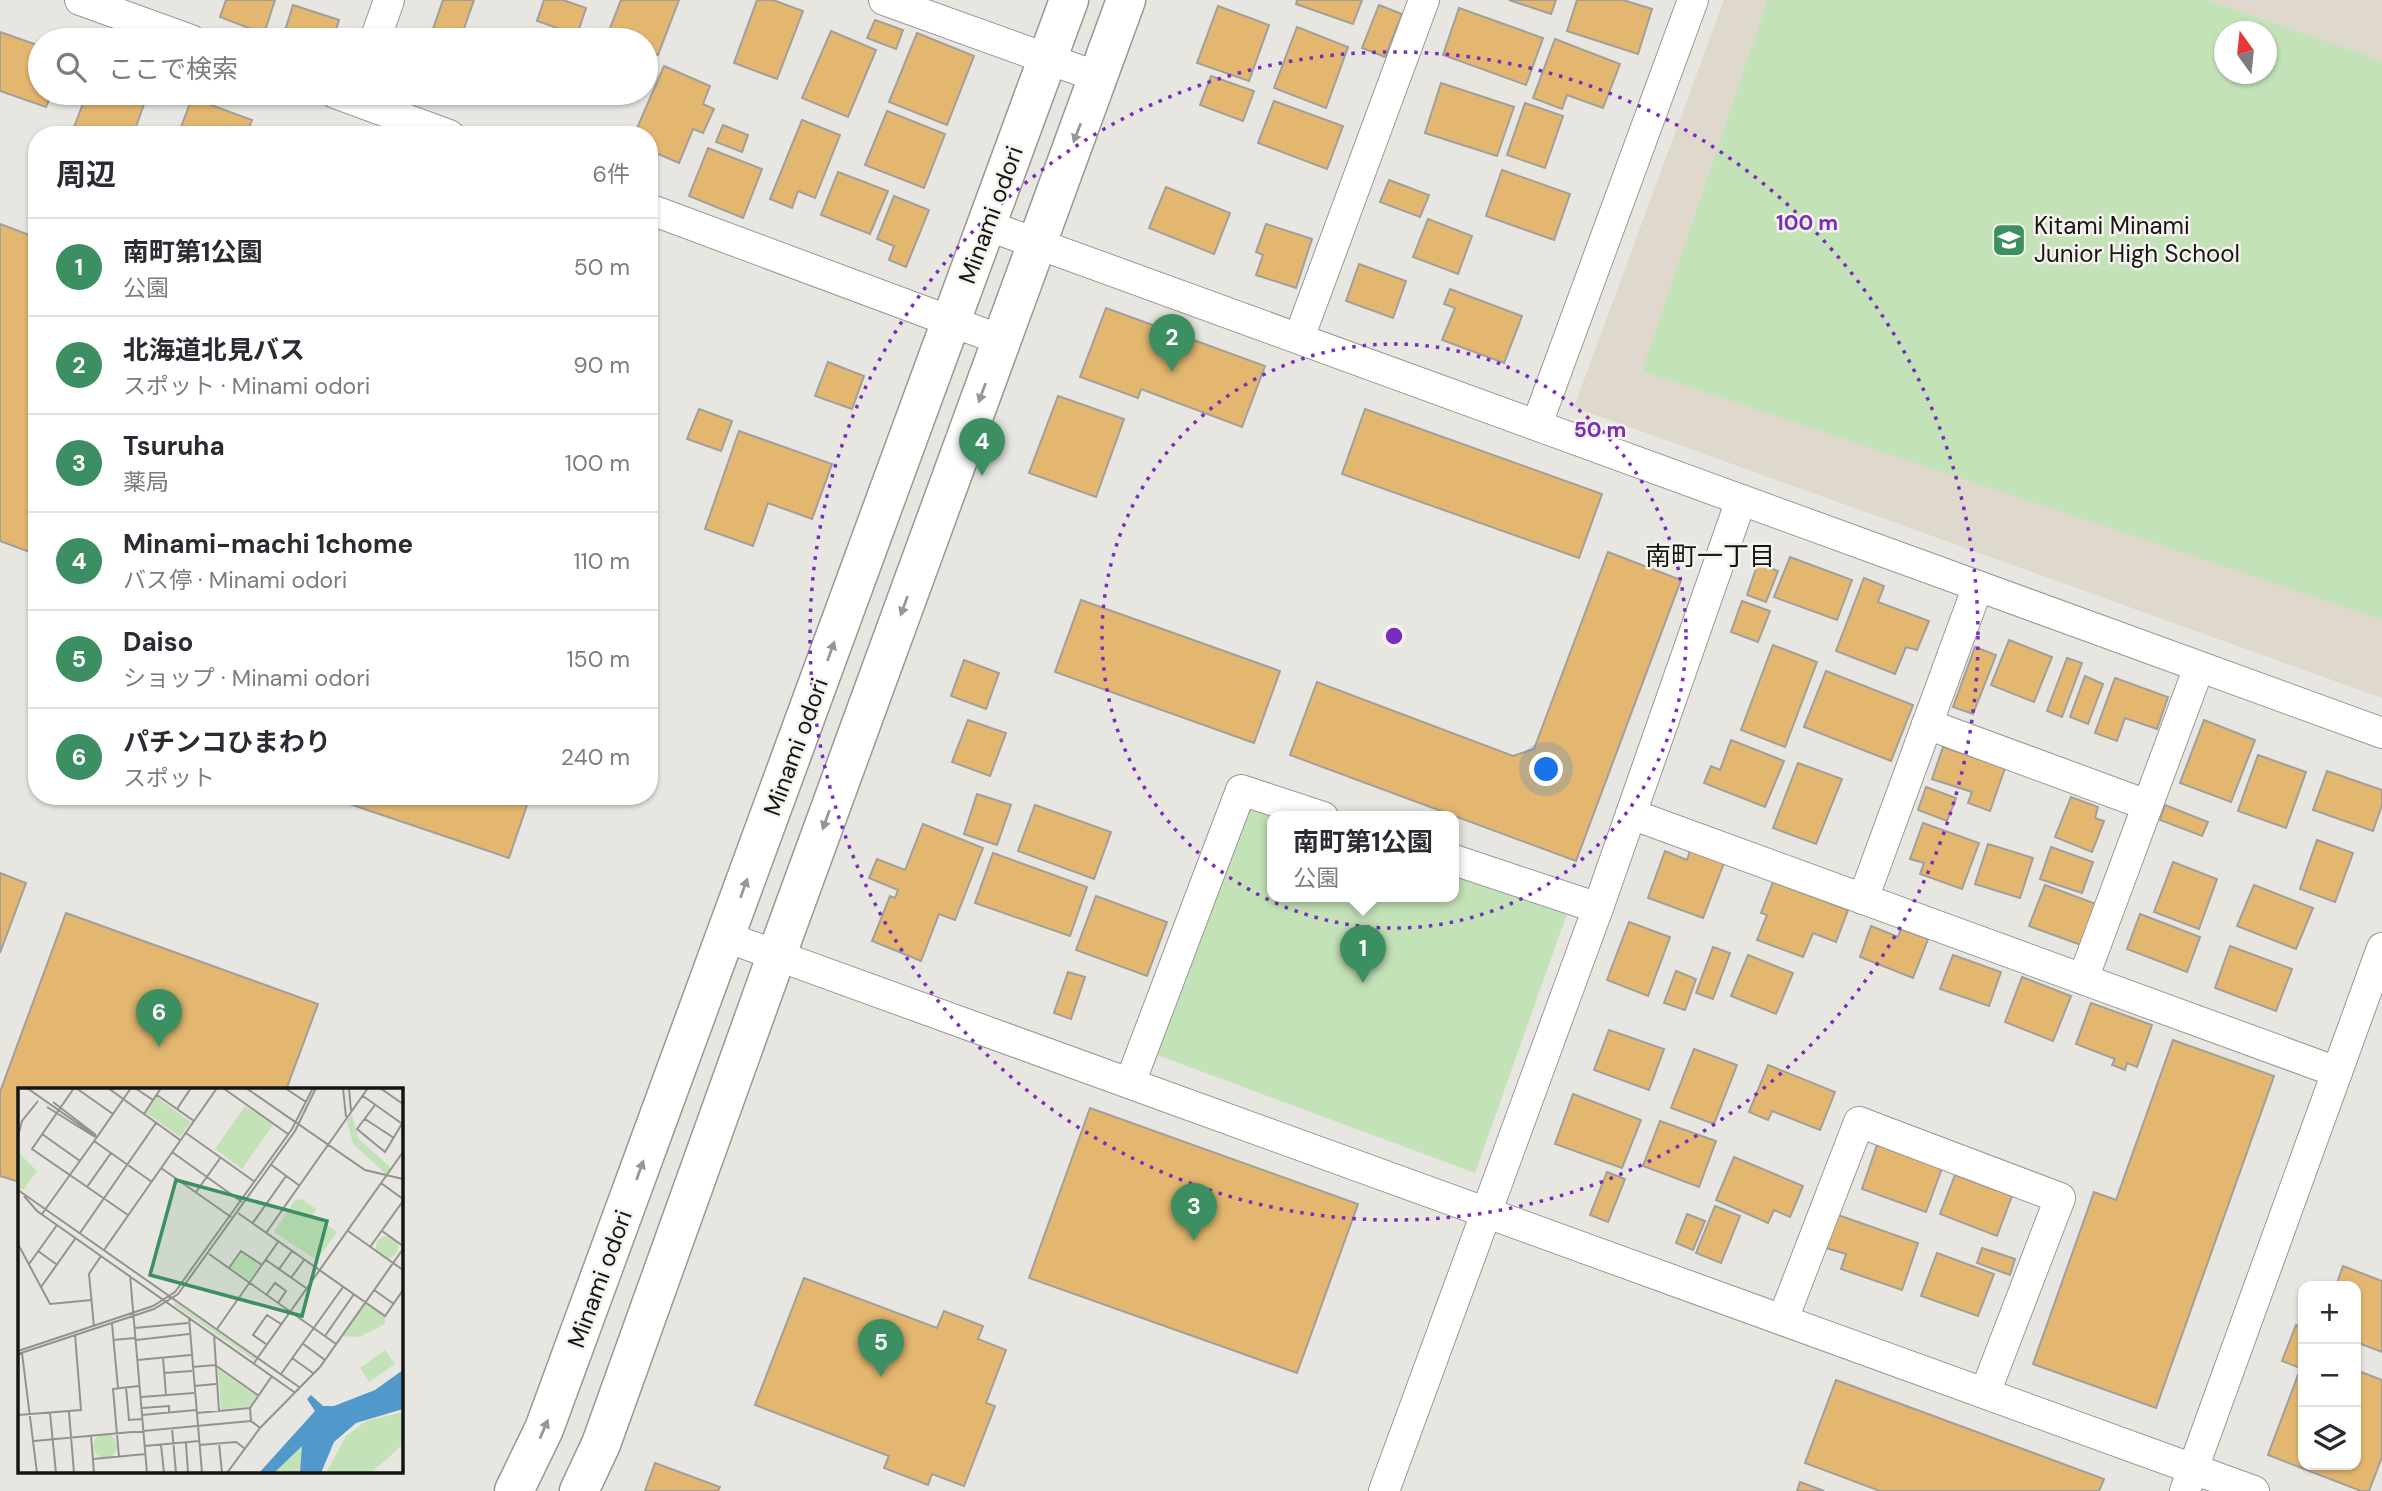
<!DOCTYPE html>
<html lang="ja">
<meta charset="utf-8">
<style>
body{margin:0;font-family:"DM Sans","Noto Sans JP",sans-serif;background:#f7f7f7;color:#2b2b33}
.controls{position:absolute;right:21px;bottom:21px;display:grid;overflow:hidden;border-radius:14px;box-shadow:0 2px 5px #0004}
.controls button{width:63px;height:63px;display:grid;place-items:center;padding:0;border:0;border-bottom:2px solid #e1e1e2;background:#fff;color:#2b2b33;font:35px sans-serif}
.compass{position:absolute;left:2214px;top:21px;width:63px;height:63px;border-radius:50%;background:#fff;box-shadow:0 2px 5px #0004;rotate:345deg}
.you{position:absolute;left:1547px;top:770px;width:24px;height:24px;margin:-18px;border:5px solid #fff;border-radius:50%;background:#1a73e8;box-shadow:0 0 0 10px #1a73e833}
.badge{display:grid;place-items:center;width:46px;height:46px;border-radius:50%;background:#3c8f61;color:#fff;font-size:23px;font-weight:700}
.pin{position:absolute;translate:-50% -58px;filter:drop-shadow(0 2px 4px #0008)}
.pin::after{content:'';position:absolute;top:37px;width:24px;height:21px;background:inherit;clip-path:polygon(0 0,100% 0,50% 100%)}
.popup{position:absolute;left:1267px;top:811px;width:192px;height:91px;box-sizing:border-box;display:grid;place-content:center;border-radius:14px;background:#fff;filter:drop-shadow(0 2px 5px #0005);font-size:23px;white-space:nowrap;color:#7c7c81}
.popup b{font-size:26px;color:#2b2b33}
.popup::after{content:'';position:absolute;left:50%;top:100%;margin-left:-14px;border:14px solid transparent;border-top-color:#fff}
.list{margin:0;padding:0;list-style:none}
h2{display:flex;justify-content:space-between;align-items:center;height:91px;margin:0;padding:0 28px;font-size:30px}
h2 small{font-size:23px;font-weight:400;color:#7c7c81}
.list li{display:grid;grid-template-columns:46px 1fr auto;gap:21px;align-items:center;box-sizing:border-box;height:98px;padding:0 28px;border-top:2px solid #e1e1e2}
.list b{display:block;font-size:26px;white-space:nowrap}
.list p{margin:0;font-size:23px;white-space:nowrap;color:#7c7c81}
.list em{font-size:23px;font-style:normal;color:#7c7c81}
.icon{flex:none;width:38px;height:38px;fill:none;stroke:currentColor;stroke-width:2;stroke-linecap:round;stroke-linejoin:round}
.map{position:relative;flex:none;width:2382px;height:1491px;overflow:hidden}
.search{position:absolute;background:#fff;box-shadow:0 2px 5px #0004;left:28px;top:28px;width:630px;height:77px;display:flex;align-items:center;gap:18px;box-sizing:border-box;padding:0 24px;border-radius:38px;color:#7c7c81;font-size:26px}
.panel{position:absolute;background:#fff;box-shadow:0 2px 5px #0004;left:28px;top:126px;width:630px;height:679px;border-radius:28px}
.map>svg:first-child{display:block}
</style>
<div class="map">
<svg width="2382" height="1491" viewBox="0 0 2382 1491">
<rect width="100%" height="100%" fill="#e8e6e1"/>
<path fill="#ded8cd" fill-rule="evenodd" d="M1724 0H2382V698L1574 407ZM2224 32H2266V74H2224Z"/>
<g fill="#c4e2b8" fill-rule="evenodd">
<path d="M1768 0H2207L2382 61V620L1642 371ZM2224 32H2266V74H2224Z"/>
<path d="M1252 804 1291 817H1272V897H1454V872L1568 911 1475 1173 1157 1055Z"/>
</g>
<g fill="#e3b770" stroke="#a29f9b" stroke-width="2">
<path d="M226 0H275L264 34 220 17Z"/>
<path d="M443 0H474L460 40 433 29Z"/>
<path d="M544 0H563L586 8 577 35 537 21Z"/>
<path d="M621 0H679L658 55 646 50V40H619L607 36Z"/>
<path d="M757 0H773L803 11 777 79 734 63Z"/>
<path d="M1297 0H1362L1353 24 1296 4Z"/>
<path d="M1509 0H1556L1551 14Z"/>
<path d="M1577 0H1623L1652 9 1638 54 1567 31Z"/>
<path d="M293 5 339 20 333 40H282Z"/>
<path d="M1379 5 1402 14 1385 57 1362 48Z"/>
<path d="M1218 6 1269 25 1249 81 1197 63Z"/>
<path d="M1459 8 1543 38 1526 85 1443 55Z"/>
<path d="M875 20 903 30 896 49 867 38Z"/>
<path d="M1297 27 1348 47 1326 108 1274 88Z"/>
<path d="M831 31 876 50 848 117 802 98Z"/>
<path d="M0 32 40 46V93H52L46 107 0 91Z"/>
<path d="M917 33 974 56 947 125 889 102Z"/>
<path d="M1555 39 1620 64 1603 108 1567 95 1562 109 1533 98Z"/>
<path d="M664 66 710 86 703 104 714 109 703 133 693 129 679 163 649 150V135H634Z"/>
<path d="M1211 76 1254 91 1243 121 1200 105Z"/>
<path d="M1441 83 1514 107 1497 156 1425 133Z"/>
<path d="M87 93H148L133 135H71Z"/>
<path d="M192 98 252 120 246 135H178Z"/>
<path d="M1274 101 1343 126 1327 169 1258 143Z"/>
<path d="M1525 103 1563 116 1545 168 1507 155Z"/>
<path d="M887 111 945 134 924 188 865 165Z"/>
<path d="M802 120 840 135 815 198 798 191 792 208 770 199Z"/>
<path d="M723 125 748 135 742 152 716 142Z"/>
<path d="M708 148 762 169 743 218 689 196Z"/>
<path d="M1502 170 1570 194 1554 240 1486 216Z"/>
<path d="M838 172 888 191 870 234 821 215Z"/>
<path d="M1389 180 1429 195 1420 217 1380 202Z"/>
<path d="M1166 187 1230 213 1214 254 1149 228Z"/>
<path d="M894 196 929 210 906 267 889 260 894 246 877 239Z"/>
<path d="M1428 219 1472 236 1458 274 1413 257Z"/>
<path d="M0 224 37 238V539L32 553 0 541Z"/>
<path d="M1266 224 1312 239 1296 288 1256 275 1263 255 1256 252Z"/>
<path d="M1359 264 1406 281 1393 318 1346 301Z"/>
<path d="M1450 289 1522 316 1504 363 1442 340 1455 308 1444 304Z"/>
<path d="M1106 308 1265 366 1242 427 1141 389 1138 398 1080 377Z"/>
<path d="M828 362 864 376 852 409 815 396Z"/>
<path d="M1058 396 1124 419 1096 497 1029 473Z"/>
<path d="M699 409 732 421 721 451 687 439Z"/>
<path d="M1365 409 1602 494 1579 558 1342 474Z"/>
<path d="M739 431 832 464 812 519 768 503 753 546 705 529Z"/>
<path d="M1608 552 1681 580 1576 861 1290 755 1317 682 1513 756 1534 749Z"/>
<path d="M1790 557 1852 580 1837 620 1774 597Z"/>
<path d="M1758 563 1778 571 1766 602 1747 595Z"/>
<path d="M1864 578 1884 586 1878 602 1929 621 1917 650 1906 647 1895 674 1836 651Z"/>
<path d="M1081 600 1280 671 1254 743 1055 672Z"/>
<path d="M1742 601 1770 611 1758 642 1731 632Z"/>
<path d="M2009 640 2052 657 2034 702 1991 685Z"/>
<path d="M1773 645 1817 662 1785 747 1741 730Z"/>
<path d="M1975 647 1996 655 1973 714 1953 707Z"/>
<path d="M2067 658 2082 663 2062 717 2047 711Z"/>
<path d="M964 660 999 673 986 709 951 696Z"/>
<path d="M1826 671 1913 705 1891 761 1804 727Z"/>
<path d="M2085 676 2103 684 2088 724 2070 717Z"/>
<path d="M2115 678 2168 697 2157 729 2125 718 2117 741 2095 733Z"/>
<path d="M968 720 1006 733 990 776 952 762Z"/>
<path d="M2204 720 2255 740 2231 802 2180 783Z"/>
<path d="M1731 740 1784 761 1765 807 1704 783 1711 766 1720 770Z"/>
<path d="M1943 747 2005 768 1990 811 1968 803 1972 792 1932 779Z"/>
<path d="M2258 755 2306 772 2286 828 2238 811Z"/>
<path d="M1798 763 1842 779 1816 844 1773 828Z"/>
<path d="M2327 771 2382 790V805L2373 831 2313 810Z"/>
<path d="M1926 787 1956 798 1947 821 1918 810Z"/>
<path d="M977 794 1011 805 997 845 964 834Z"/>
<path d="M326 796H530L509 858Z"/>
<path d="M2071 797 2098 807 2095 818 2104 821 2092 852 2055 837Z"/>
<path d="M1035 805 1111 832 1094 879 1018 851Z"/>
<path d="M2165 805 2208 822 2202 836 2160 820Z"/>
<path d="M1923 823 1979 843 1962 889 1920 874 1924 863 1910 859Z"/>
<path d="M923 824 983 848 955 920 939 914 921 961 872 941 890 896 895 898 898 890 869 878 877 859 905 870Z"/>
<path d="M2317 840 2353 853 2335 902 2300 889Z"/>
<path d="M1988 844 2033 858 2020 898 1975 884Z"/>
<path d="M2051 847 2093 862 2082 893 2040 879Z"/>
<path d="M1691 848 1725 860 1703 918 1648 898 1665 851 1687 860Z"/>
<path d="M993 853 1087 887 1070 936 975 903Z"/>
<path d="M2173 862 2217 879 2199 929 2154 912Z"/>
<path d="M0 873 26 883 0 953Z"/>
<path d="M1773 882 1848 910 1836 942 1813 933 1803 957 1757 940 1767 915 1761 913Z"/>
<path d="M2045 885 2096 904 2081 945 2029 926Z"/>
<path d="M2254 885 2313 908 2296 949 2237 926Z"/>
<path d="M1096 896 1167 922 1147 976 1076 950Z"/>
<path d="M66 913 318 1004 286 1090H19V1182L0 1176V1092Z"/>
<path d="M2140 914 2200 937 2187 972 2127 949Z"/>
<path d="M1629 922 1670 937 1648 996 1607 980Z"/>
<path d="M1871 926 1898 937 1901 929 1928 939 1913 978 1860 957Z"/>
<path d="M2230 946 2292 969 2276 1011 2215 988Z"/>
<path d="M1713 947 1730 953 1713 999 1696 993Z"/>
<path d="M1748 955 1793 973 1776 1014 1731 996Z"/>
<path d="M1953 955 2001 972 1989 1006 1940 989Z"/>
<path d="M1676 971 1696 979 1685 1010 1664 1003Z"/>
<path d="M1068 972 1085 977 1071 1019 1054 1013Z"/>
<path d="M2022 977 2071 996 2053 1041 2005 1022Z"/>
<path d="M2091 1003 2152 1025 2137 1067 2127 1063 2125 1070 2112 1065 2115 1059 2076 1044Z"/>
<path d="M1609 1030 1664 1049 1649 1090 1594 1070Z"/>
<path d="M2173 1040 2274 1076 2156 1408 2033 1364 2094 1192 2116 1200Z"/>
<path d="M1694 1049 1737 1065 1714 1124 1671 1108Z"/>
<path d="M1768 1065 1835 1092 1820 1130 1772 1111 1768 1120 1749 1112Z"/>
<path d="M1573 1094 1641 1120 1622 1168 1555 1144Z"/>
<path d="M1090 1108 1358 1204 1297 1373 1029 1278Z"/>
<path d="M1660 1121 1716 1141 1699 1187 1643 1166Z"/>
<path d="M1877 1145 1942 1168 1926 1212 1862 1189Z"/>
<path d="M1734 1157 1803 1186 1790 1217 1774 1210 1768 1223 1716 1200Z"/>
<path d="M1607 1172 1625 1179 1608 1222 1590 1215Z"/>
<path d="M1955 1175 2012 1196 1997 1236 1940 1214Z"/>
<path d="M1715 1206 1740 1216 1721 1263 1696 1253Z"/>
<path d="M1687 1214 1705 1221 1693 1250 1676 1243Z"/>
<path d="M1838 1215 1918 1243 1902 1290 1841 1269 1846 1254 1826 1248Z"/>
<path d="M1982 1248 2015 1259 2010 1275 1977 1263Z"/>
<path d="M1937 1253 1994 1274 1978 1316 1921 1296Z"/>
<path d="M2343 1266 2382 1281V1352L2356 1342V1286H2336Z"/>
<path d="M804 1278 937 1328 944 1311 983 1326 978 1339 1006 1350 986 1403 995 1406 964 1486 932 1474 928 1485 884 1468 889 1456 755 1405Z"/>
<path d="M2296 1325 2303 1328V1369L2282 1361Z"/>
<path d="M2356 1370 2382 1380V1457L2369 1491H2361L2268 1455 2298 1375 2303 1376V1465H2356Z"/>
<path d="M1836 1380 2104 1479 2099 1491H1880L1805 1463Z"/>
<path d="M655 1463 720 1487 718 1491H645Z"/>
<path d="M1800 1482 1824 1491H1797Z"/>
</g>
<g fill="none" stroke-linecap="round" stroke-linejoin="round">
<g stroke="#9a9893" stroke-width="32">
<g id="street">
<path d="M80 0 191 40"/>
<path d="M884 0 1098 77"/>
<path d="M375 40 389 0"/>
<path d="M335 93 449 135"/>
<path d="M649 209 1001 340"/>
<path d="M986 225 2382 733"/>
<path d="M1299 338 1424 0"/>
<path d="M1537 424 1693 0"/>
<path d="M1927 724 2147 805"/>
<path d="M1631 814 2337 1072"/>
<path d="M1454 860 1598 908"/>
<path d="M1863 899 1978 586"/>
<path d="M726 937 2254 1491"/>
<path d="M2083 979 2199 667"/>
<path d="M1130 1083 1241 790 1323 817"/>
<path d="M1783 1319 1859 1122 2060 1198 1985 1393"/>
<path d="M1384 1491 1598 908 1741 500"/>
<path d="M2185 1491 2382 948"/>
</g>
</g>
<g stroke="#9a9893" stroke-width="41">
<g id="secondary">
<path d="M514 1491 544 1429 1069 0"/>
<path d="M579 1491 601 1444 777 954 1126 0"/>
</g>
</g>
<use href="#street" stroke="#fff" stroke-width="30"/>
<use href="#secondary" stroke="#fff" stroke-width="38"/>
</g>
<defs><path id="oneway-solid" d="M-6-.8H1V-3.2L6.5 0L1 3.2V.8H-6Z" transform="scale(1.75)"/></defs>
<g fill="#969695">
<use href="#oneway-solid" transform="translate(1077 133) rotate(111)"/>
<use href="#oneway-solid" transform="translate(982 393) rotate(110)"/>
<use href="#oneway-solid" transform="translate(904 606) rotate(110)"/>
<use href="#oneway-solid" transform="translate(831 651) rotate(-70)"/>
<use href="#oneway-solid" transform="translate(826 820) rotate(110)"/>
<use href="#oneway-solid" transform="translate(744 888) rotate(-70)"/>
<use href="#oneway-solid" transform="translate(640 1170) rotate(-70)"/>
<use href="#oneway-solid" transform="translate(544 1429) rotate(-67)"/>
</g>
<g fill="none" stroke="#7b2cbf" stroke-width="3.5" stroke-dasharray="3.5 7">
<circle cx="1394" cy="636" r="292"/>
<circle cx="1394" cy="636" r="584"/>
</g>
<defs>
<g id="school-square" transform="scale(1.75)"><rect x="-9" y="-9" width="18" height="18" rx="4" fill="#3c8f61" stroke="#f5f3ee"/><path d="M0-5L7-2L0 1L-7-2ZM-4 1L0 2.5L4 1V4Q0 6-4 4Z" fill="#fff"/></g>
</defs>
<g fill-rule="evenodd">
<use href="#school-square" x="2009" y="240"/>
</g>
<g text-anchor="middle" stroke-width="5" stroke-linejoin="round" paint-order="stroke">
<g font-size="24" fill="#161514" stroke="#f5f3ee">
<text transform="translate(991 215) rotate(-70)" y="8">Minami odori</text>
<text transform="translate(796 747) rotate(-70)" y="8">Minami odori</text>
<text transform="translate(600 1279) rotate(-70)" y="8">Minami odori</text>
</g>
<g font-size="24" fill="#161514" stroke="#f5f3ee" text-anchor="start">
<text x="2034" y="234">Kitami Minami<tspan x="2034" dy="28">Junior High School</tspan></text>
</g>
<g font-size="26" fill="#161514" stroke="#f5f3ee">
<text x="1710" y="565">南町一丁目</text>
</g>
</g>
<g transform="translate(18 1088)">
<rect width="385" height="385" fill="#e8e6e1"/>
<path d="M139 9 173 34 162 49 128 25ZM227 18 255 37 224 81 197 61ZM334 26 340 50 373 80 368 86 335 56 329 33ZM0 56 1 65 19 83 5 102 0 99ZM284 111 298 121 295 127 319 144 299 172 256 144 277 112ZM358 159a11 11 0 1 1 22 0a11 11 0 1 1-22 0ZM224 165 242 177 231 192 213 179ZM157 214 237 269 236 272 156 217ZM347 214 367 228V236L341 249 323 248ZM367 262 377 276 351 294 342 280ZM200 281 239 308 231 319 203 321ZM385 324V356L369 371 352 385H308L328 348 348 333ZM75 358a12 12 0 1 1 24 0a12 12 0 1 1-24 0ZM285 357 282 385H256L270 370Z" fill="#c4e2b8"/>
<path d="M385 282V321L338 335 316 354 303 385H282L284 358 256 385H241L297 323 289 311 293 307 305 318H316L357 302Z" fill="#5099ca"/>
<path fill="none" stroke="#94928f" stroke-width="2" d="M9 0 79 49 113 0M56 0 14 61 110 127M58 0 95 26M90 0 162 52M117 0 135 12M205 0 270 46M228 0 347 82 385 91M267 0 288 14M325 0 328 29M331 0 333 23M362 0 385 16M139 7 176 33M345 8 383 35M35 14 78 47M357 17 339 41 367 64 385 34M29 19 77 49M159 21 173 0M126 26 143 0M347 31 376 50M168 45 237 94M24 46 62 73M0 48 4 33 20 13M76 53 134 94M154 64 224 114M252 76 282 98M143 80 213 129M363 95 385 111M69 99 93 65M0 102 281 299M178 104 203 69M6 108 19 123 276 304M220 125 367 228 385 202M24 126 79 49M234 136 268 88M330 143 385 182M364 143 385 158M62 145 138 35M248 145 350 0M0 156 32 216 74 212M352 159 385 113M86 162 199 0M20 163 38 176M191 166 318 256M248 172 288 200M11 176 39 137M211 180 223 163 244 177M261 181 274 163M112 187 129 385M273 190 286 172M23 199 57 151M356 202 376 216M249 206 257 195 268 203 260 215M171 230 184 385M94 236 100 300M76 239 71 186 83 168M117 240 170 235M199 241 260 154M196 247 201 323M307 248 336 206M95 252 117 250M118 252 171 246M284 255 307 272M248 256 235 247 249 227 263 236M0 263 135 218 157 204 274 41 295 0M4 265 19 385M0 266 136 221 160 206 277 43 298 0M145 270 148 307M274 270 295 285M119 272 173 267M236 275 385 64M174 279 197 277 241 308M146 285 174 283M263 286 325 199M176 298 198 296M108 299 111 332 124 331M123 309 176 305M124 320 151 318V324M51 324 56 385M32 325 38 385M179 325 232 320M0 327 63 322 57 246M124 327 178 322M154 340 158 385M242 340 233 333 232 320 254 288M73 348 76 385M16 353 233 333M168 355 170 385M201 355 204 385M143 357 146 385M181 357 218 354 226 360M127 358 181 353M101 369 95 301 121 298M75 371 128 366M209 385 242 340 302 279 385 161"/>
<path fill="#3c8f61" fill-opacity="0.15" stroke="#3c8f61" stroke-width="3.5" d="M158 92 309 133 284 228 132 187Z"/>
<rect width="385" height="385" fill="none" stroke="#161514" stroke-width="3.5"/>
</g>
<circle cx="1394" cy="636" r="10" fill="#7b2cbf" stroke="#f5f3ee" stroke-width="3.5"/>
<g font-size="21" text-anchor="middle" font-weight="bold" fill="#7b2cbf" stroke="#f5f3ee" stroke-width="5" stroke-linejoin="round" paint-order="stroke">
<text x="1807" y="230">100 m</text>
<text x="1600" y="437">50 m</text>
</g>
</svg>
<div class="controls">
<button>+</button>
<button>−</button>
<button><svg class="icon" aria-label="layers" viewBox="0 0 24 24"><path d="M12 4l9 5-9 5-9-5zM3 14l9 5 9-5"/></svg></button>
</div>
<svg class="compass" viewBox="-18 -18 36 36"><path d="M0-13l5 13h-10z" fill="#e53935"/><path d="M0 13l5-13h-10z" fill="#7c7c81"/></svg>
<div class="you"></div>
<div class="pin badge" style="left:1363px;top:983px">1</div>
<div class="popup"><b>南町第1公園</b>公園</div>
<div class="pin badge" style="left:1172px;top:372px">2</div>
<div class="pin badge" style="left:1194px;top:1241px">3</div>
<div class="pin badge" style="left:982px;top:476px">4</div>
<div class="pin badge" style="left:881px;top:1377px">5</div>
<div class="pin badge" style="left:159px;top:1047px">6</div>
<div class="search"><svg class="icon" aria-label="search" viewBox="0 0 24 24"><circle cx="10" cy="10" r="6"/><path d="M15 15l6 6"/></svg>ここで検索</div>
<section class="panel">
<h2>周辺<small>6件</small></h2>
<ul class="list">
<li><span class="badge">1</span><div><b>南町第1公園</b><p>公園</p></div><em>50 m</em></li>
<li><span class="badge">2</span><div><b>北海道北見バス</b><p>スポット · Minami odori</p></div><em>90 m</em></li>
<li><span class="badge">3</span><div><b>Tsuruha</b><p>薬局</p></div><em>100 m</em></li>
<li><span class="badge">4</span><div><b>Minami-machi 1chome</b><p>バス停 · Minami odori</p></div><em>110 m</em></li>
<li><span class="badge">5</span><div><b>Daiso</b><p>ショップ · Minami odori</p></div><em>150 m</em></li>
<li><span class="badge">6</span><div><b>パチンコひまわり</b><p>スポット</p></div><em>240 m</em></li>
</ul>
</section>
</div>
